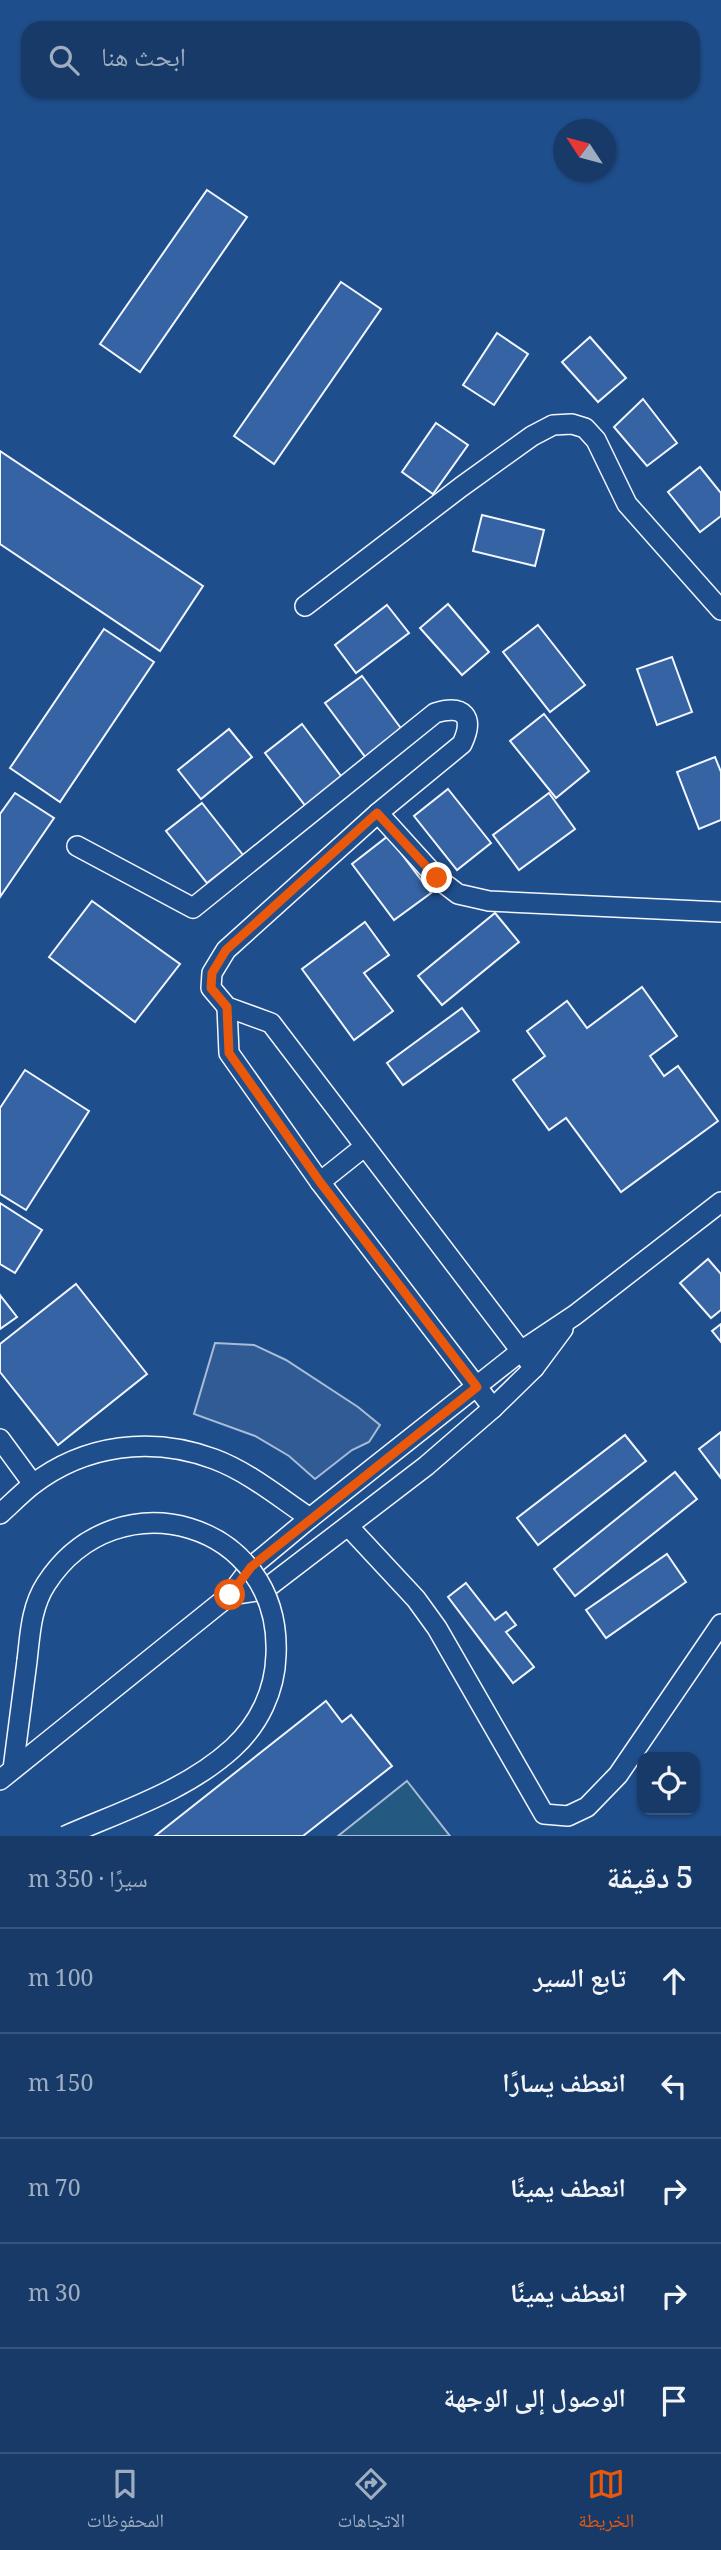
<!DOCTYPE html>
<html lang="ar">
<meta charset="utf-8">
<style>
body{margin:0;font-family:Georgia,"Noto Naskh Arabic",serif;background:#244571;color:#f1f3f6;direction:rtl}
.controls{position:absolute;right:21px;bottom:21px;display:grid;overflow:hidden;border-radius:14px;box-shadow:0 2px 5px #0004}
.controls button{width:63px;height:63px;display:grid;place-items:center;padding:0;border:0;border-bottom:2px solid #36547d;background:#173a69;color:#f1f3f6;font:35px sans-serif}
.compass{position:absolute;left:553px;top:119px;width:63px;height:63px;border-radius:50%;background:#173a69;box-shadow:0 2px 5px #0004;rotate:306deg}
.stop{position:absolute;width:21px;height:21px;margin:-16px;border:5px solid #ea580c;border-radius:50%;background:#fff}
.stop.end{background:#ea580c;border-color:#fff;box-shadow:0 2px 7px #0008}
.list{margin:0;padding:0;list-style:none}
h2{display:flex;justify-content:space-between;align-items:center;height:91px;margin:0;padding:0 28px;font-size:30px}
h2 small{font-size:23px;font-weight:400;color:#9eadc0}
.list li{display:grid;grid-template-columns:46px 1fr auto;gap:21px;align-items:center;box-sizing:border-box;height:105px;padding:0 28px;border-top:2px solid #36547d}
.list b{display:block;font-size:26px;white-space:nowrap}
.list em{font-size:23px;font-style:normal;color:#9eadc0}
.icon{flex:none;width:38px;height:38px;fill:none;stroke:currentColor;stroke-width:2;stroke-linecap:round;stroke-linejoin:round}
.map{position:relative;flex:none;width:721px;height:1836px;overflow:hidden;direction:ltr}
.search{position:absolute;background:#173a69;box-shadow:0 2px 5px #0004;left:21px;right:21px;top:21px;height:77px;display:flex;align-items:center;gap:18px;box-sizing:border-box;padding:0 24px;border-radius:21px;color:#9eadc0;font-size:26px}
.sheet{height:616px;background:#173a69}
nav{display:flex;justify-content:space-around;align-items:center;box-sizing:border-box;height:98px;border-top:2px solid #36547d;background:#173a69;font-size:19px;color:#9eadc0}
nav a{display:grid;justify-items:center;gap:4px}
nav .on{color:#ea580c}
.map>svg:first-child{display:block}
</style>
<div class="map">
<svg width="721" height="1836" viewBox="0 0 721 1836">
<rect width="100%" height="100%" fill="#1f4e8c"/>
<path fill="#245a82" stroke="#a8bbd7" stroke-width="2" d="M407 1781 450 1836H338Z"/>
<path fill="#305b95" stroke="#a8bbd7" stroke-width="2" d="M215 1343 254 1345 286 1360 358 1407 380 1425 369 1442 352 1450 315 1479 289 1456 255 1436 194 1414Z"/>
<g fill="#3563a3" stroke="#f2f6ff" stroke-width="2">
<path d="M207 190 247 217 140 372 100 344Z"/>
<path d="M341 282 381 309 274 464 234 436Z"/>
<path d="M497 333 528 354 494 405 463 385Z"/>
<path d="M590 337 626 378 598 402 562 362Z"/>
<path d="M643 399 677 443 647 466 614 427Z"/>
<path d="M436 423 468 445 433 494 402 472Z"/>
<path d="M0 451 203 586 160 651 0 544Z"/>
<path d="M700 467 721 493V516L700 532 668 492Z"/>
<path d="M482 515 544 530 535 566 473 551Z"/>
<path d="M448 604 489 652 462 675 420 628Z"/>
<path d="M387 605 409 633 356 673 335 645Z"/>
<path d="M538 625 585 685 550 712 503 652Z"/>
<path d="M104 629 154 662 60 802 10 768Z"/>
<path d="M672 657 692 712 657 725 637 669Z"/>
<path d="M362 676 403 731 366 758 325 703Z"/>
<path d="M544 714 589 771 556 798 510 741Z"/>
<path d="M302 724 344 780 307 808 265 753Z"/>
<path d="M229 729 252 757 201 799 178 770Z"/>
<path d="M715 757 721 772V820L699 829 677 772Z"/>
<path d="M448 789 491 843 457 870 414 816Z"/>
<path d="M15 793 54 818 0 897V814Z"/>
<path d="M549 793 575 829 519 870 493 835Z"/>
<path d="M202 803 243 855 207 883 166 831Z"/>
<path d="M388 836 431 893 394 920 352 864Z"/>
<path d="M92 901 180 964 135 1022 49 957Z"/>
<path d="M495 913 519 942 442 1005 418 976Z"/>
<path d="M365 922 389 955 364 973 393 1011 354 1040 302 969Z"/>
<path d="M642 987 677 1036 650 1056 664 1076 678 1066 718 1121 621 1192 566 1118 549 1130 513 1080 545 1056 527 1031 567 1001 587 1028Z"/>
<path d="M462 1008 479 1031 403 1085 387 1063Z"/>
<path d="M25 1070 89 1111 26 1210 0 1194V1108Z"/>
<path d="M0 1203 42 1230 15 1273 0 1264Z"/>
<path d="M708 1259 721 1274V1310L711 1318 680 1283Z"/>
<path d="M76 1284 147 1374 58 1445 0 1372V1344Z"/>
<path d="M0 1295 17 1317 0 1329Z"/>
<path d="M721 1324V1342L712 1331Z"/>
<path d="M721 1432V1478L699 1449Z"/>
<path d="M625 1435 646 1461 538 1545 517 1518Z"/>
<path d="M675 1472 697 1499 575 1596 554 1569Z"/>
<path d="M667 1554 686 1582 606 1638 586 1610Z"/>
<path d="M466 1583 495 1620 506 1612 516 1625 506 1632 534 1667 513 1683 448 1597Z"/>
<path d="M326 1701 342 1722 351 1715 392 1766 303 1836H155Z"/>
</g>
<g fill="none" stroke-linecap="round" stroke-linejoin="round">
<g stroke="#f2f6ff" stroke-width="22">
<g id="minor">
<path d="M305 606 461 487 532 436 553 425 572 424 585 428 596 440 627 504 721 610"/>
<path d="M77 846 193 908 435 713C464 704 475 717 462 744L378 813"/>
<path d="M227 1007 229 1053 320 1182 493 1408"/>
<path d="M320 1182 364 1147"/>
<path d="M534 1368 271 1023 227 1007 211 988 212 973 226 950 378 813 437 878 458 894 489 901 721 912"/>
<path d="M0 1439 33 1484"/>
<path d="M0 1514C11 1504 21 1494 32 1485 85 1444 152 1436 214 1459 249 1472 280 1498 310 1518"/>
<path d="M349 1527 416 1599 437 1628 544 1814 568 1816 587 1807 618 1775 721 1624"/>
<path d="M230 1595 264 1590 426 1466 493 1408 534 1368 563 1329"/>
<path d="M13 1769 27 1661"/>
<path d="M0 1780 230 1595 251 1567 310 1518 521 1351 575 1315 721 1202"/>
</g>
</g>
<use href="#minor" stroke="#1f4e8c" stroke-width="19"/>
<g stroke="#f2f6ff" stroke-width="22" stroke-linecap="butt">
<path id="minor-bridge" d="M27 1661C30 1635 31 1607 46 1584 117 1474 282 1522 276 1655 275 1691 259 1724 233 1748 186 1791 122 1811 65 1836"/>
</g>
<use href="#minor-bridge" stroke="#1f4e8c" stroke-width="19"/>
</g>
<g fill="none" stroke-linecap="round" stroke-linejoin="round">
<path stroke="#ea580c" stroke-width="9" d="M230 1595 251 1567 477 1387 320 1182 229 1053 227 1007 211 988 212 973 226 950 377 813 437 878"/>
</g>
</svg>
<div class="controls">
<button><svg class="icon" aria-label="locate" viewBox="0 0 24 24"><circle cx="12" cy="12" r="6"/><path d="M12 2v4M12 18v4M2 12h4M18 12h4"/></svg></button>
</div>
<svg class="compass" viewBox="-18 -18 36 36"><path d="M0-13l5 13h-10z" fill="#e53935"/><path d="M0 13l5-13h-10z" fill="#9eadc0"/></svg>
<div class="stop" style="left:230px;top:1595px"></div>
<div class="stop end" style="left:437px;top:878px"></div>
<div class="search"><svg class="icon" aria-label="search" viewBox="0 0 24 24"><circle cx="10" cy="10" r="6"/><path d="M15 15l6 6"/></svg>ابحث هنا</div>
</div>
<section class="sheet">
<h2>5 دقيقة<small>سيرًا · 350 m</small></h2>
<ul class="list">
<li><svg class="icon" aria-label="ahead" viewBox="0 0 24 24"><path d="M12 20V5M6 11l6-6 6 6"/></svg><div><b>تابع السير</b></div><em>100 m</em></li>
<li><svg class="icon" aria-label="left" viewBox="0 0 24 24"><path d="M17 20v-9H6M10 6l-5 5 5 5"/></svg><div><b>انعطف يسارًا</b></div><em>150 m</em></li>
<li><svg class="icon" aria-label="right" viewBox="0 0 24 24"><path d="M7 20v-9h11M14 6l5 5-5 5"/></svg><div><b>انعطف يمينًا</b></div><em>70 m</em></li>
<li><svg class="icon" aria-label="right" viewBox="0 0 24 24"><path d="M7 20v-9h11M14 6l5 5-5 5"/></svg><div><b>انعطف يمينًا</b></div><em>30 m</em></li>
<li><svg class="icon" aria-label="arrive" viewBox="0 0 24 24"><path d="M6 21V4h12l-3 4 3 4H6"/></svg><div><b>الوصول إلى الوجهة</b></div></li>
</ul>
</section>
<nav>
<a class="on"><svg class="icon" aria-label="map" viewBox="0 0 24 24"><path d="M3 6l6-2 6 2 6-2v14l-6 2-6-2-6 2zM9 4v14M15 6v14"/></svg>الخريطة</a>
<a><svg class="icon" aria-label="directions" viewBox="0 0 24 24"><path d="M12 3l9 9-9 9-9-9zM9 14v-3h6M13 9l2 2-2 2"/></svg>الاتجاهات</a>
<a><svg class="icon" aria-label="saved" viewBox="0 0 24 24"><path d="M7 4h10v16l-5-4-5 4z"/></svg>المحفوظات</a>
</nav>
